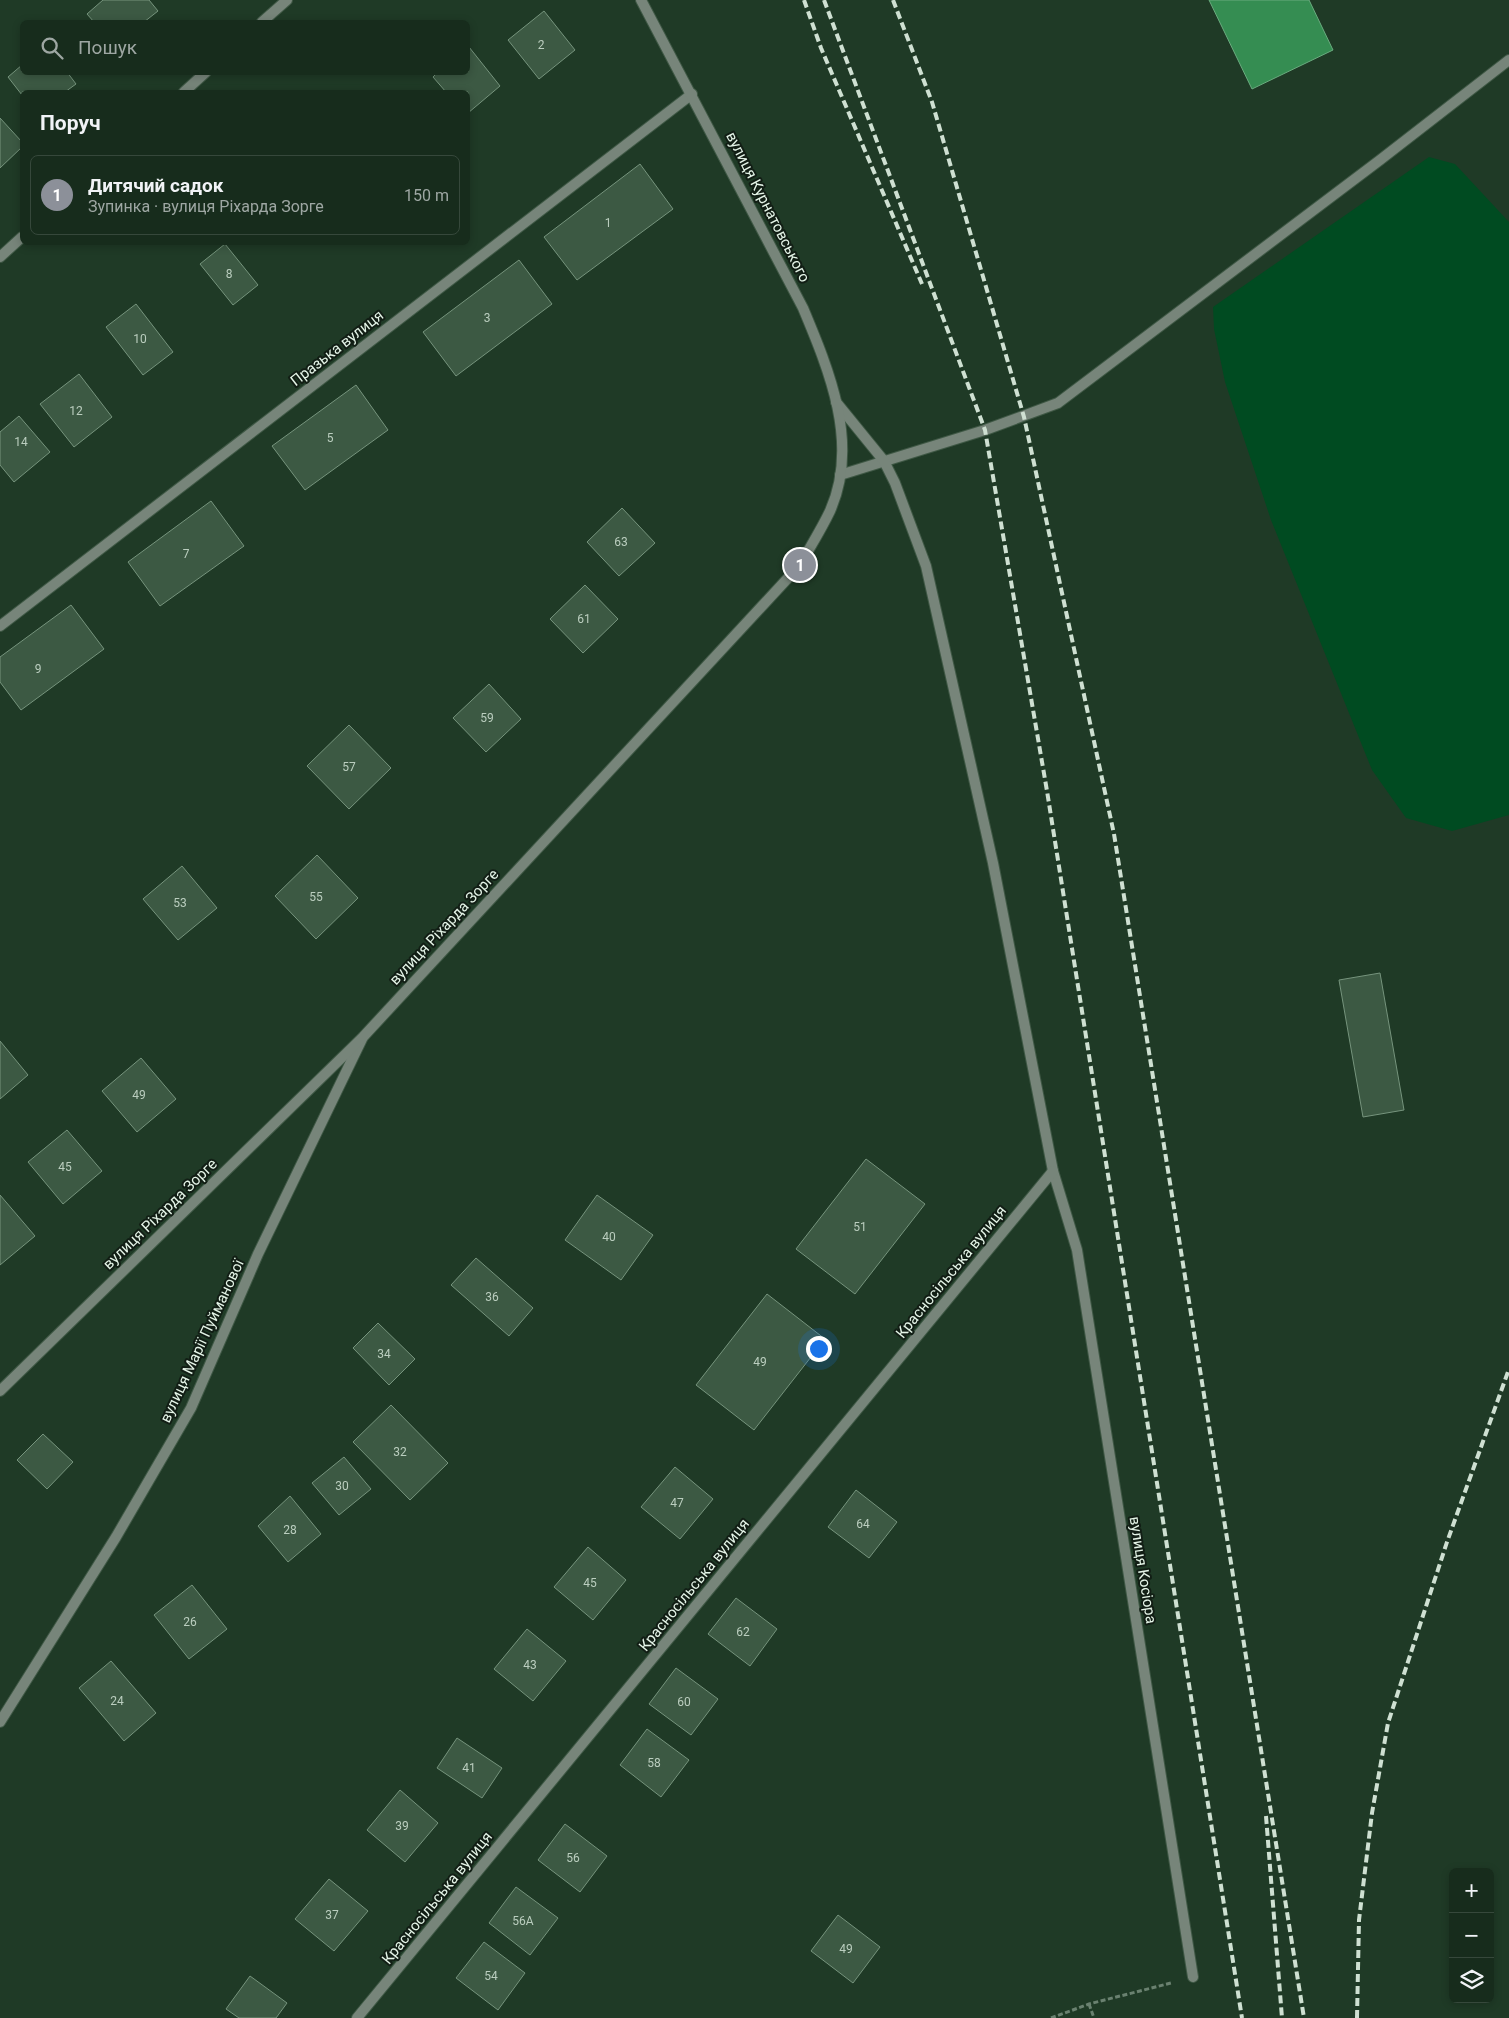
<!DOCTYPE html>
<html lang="uk">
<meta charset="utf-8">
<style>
body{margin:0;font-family:Roboto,sans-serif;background:#203425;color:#f1f3f6}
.controls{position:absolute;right:15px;bottom:15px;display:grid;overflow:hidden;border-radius:8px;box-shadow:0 2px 8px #0003}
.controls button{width:45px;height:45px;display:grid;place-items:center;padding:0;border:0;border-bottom:1px solid #36483b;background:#172c1c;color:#f1f3f6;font:25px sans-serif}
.you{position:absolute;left:818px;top:1348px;width:18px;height:18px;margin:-12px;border:4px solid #fff;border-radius:50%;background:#1a73e8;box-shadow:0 0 0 8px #1a73e833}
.badge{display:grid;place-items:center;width:32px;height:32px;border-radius:50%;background:#8c9099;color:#fff;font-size:16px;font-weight:700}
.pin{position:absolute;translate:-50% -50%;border:2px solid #fff;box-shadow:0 1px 5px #0006}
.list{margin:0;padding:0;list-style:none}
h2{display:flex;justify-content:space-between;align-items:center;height:65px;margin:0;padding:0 20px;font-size:21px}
h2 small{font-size:16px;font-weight:400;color:#9ea7a3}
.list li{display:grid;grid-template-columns:32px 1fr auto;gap:15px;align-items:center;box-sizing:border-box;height:80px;margin:0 10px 10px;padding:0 10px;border:1px solid #36483b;border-radius:8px}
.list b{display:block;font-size:19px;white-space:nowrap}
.list p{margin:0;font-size:16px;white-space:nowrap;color:#9ea7a3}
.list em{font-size:16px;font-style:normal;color:#9ea7a3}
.icon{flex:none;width:28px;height:28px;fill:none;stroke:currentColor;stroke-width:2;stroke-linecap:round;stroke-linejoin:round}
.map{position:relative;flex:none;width:1509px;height:2018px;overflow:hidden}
.search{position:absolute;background:#172c1c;box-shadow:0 2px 8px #0003;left:20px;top:20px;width:450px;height:55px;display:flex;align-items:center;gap:12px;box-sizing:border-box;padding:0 18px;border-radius:8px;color:#9ea7a3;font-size:19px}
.panel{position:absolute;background:#172c1c;box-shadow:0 2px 8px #0003;left:20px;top:90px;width:450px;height:155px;border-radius:8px}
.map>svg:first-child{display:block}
</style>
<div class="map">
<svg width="1509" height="2018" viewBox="0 0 1509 2018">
<rect width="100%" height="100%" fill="#1f3a26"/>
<path fill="#004b21" d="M1429 157 1455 164 1509 222V815L1452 831 1406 818 1372 770 1271 520 1225 382 1214 329 1213 307Z"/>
<path fill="#358d52" stroke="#6aac7f" d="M1209 0H1309L1333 50 1252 89Z"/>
<g fill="#3c5943" stroke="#76947d">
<path d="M103 0H149L158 11 144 22H94L87 14Z"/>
<path d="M544 11 575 50 539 79 508 40Z"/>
<path d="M469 47 500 86 468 113V92H446L433 77 438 72H468V48Z"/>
<path d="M22 65V72H67L76 84 65 92H22V95L8 77Z"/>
<path d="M0 118 22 142V147L0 168Z"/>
<path d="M640 164 673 209 577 280 544 237Z"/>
<path d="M225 244 258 285 233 305 200 264Z"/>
<path d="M519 260 552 304 456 376 423 332Z"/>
<path d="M136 304 173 352 143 375 106 327Z"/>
<path d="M79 374 112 417 74 447 40 404Z"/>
<path d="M356 385 388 430 305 490 272 446Z"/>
<path d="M19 416 50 452 14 482 0 465V432Z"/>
<path d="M211 501 244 546 160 606 128 562Z"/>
<path d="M622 508 655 543 619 576 587 542Z"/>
<path d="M585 585 618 619 583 653 550 619Z"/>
<path d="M71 605 104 649 21 710 0 682V657Z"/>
<path d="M489 684 521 719 486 752 453 718Z"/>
<path d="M349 725 391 768 349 809 307 766Z"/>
<path d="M317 855 358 898 316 939 275 896Z"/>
<path d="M182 866 217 908 178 940 143 899Z"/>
<path d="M1380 973 1404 1110 1363 1117 1339 980Z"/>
<path d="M0 1041 28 1075 0 1099Z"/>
<path d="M141 1058 176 1099 137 1132 102 1091Z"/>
<path d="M67 1130 102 1171 63 1204 28 1162Z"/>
<path d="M866 1159 925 1204 855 1294 796 1249Z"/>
<path d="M0 1195 35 1236 0 1265Z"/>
<path d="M597 1195 653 1235 621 1280 565 1240Z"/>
<path d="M476 1258 533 1308 509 1336 451 1285Z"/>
<path d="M767 1294 825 1339 754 1430 696 1385Z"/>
<path d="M378 1323 415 1359 389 1385 353 1348Z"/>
<path d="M391 1405 448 1463 410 1500 353 1442Z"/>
<path d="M43 1434 73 1462 47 1489 17 1460Z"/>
<path d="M344 1457 371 1489 339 1515 312 1483Z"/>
<path d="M675 1467 713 1499 680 1539 641 1507Z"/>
<path d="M856 1490 897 1522 869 1558 828 1527Z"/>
<path d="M290 1496 321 1534 288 1562 258 1526Z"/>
<path d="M588 1547 626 1580 593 1620 554 1587Z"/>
<path d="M192 1585 227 1629 189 1659 154 1615Z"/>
<path d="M736 1598 777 1629 750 1666 708 1634Z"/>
<path d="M527 1629 566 1661 533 1701 494 1669Z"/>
<path d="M111 1661 156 1713 124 1741 79 1688Z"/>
<path d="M676 1668 718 1699 691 1735 649 1704Z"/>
<path d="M647 1729 689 1760 661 1797 620 1765Z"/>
<path d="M457 1738 502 1768 482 1798 437 1768Z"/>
<path d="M400 1790 438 1823 405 1862 367 1830Z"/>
<path d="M565 1824 607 1856 580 1892 538 1860Z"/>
<path d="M329 1879 368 1911 334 1951 295 1919Z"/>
<path d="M516 1887 558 1918 530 1955 489 1923Z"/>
<path d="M838 1915 880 1947 853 1983 811 1951Z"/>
<path d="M484 1942 525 1973 498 2010 456 1978Z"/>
<path d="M250 1976 287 2003 276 2018H239L226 2009Z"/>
</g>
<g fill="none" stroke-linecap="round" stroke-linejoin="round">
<g stroke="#3f5845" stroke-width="12">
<path id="service" d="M840 475 985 430 1058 403 1380 160 1509 60"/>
</g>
<g stroke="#3f5845" stroke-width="12">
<g id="minor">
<path d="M262 22 287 0"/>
<path d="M184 92 206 72"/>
<path d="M0 257 22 237"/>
<path d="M836 402 884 461 895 483 926 566 993 863 1053 1171 1077 1250 1193 1977"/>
<path d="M0 626 692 94"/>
<path d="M0 1722 116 1537 191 1408 258 1254 362 1039"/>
<path d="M357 2018 1053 1171"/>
</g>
</g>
<g stroke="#3f5845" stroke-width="12">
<path id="tertiary" d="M0 1391 363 1037 800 565C810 547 821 530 830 511 860 444 829 370 803 308L641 0"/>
</g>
<g stroke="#6a8170" stroke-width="3" stroke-dasharray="5 2.5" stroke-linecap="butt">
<path d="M1089 2004 1094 2018"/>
<path d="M1051 2018 1089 2004 1171 1983"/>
</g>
<use href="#service" stroke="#77857a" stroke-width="10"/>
<use href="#minor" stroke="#77857a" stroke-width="10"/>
<use href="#tertiary" stroke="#77857a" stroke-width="10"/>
<g stroke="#cfe0d2" stroke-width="4" stroke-dasharray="8 4" stroke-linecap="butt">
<path d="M804 0 821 48 922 284"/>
<path d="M824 0 985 430 1047 791 1242 2018"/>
<path d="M893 0 932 102 1024 417 1114 834 1304 2018"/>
<path d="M1266 1816 1282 2018"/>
<path d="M1357 2018 1359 1920 1372 1813 1388 1723 1447 1542 1509 1369"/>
</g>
</g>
<g text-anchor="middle" stroke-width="4" stroke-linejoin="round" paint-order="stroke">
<g font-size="12" fill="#bbcebf">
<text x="541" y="49">2</text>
<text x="608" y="227">1</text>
<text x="229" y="278">8</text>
<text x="487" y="322">3</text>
<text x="140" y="343">10</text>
<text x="76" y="415">12</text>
<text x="330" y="442">5</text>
<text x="21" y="446">14</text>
<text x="621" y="546">63</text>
<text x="186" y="558">7</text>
<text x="584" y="623">61</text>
<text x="38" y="673">9</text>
<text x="487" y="722">59</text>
<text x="349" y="771">57</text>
<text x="316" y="901">55</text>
<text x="180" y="907">53</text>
<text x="139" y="1099">49</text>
<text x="65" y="1171">45</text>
<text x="860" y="1231">51</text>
<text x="609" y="1241">40</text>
<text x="492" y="1301">36</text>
<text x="384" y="1358">34</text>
<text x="760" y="1366">49</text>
<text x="400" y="1456">32</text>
<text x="342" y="1490">30</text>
<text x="677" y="1507">47</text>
<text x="863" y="1528">64</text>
<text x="290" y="1534">28</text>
<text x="590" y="1587">45</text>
<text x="190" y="1626">26</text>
<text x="743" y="1636">62</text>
<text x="530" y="1669">43</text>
<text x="117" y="1705">24</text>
<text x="684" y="1706">60</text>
<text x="654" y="1767">58</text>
<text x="469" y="1772">41</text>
<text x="402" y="1830">39</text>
<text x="573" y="1862">56</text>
<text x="332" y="1919">37</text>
<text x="523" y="1925">56А</text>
<text x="846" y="1953">49</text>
<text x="491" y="1980">54</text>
</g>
<g font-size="15" fill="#e5f5e8" stroke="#121e15">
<text transform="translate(768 207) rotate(63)" y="5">вулиця Курнатовського</text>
<text transform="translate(337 348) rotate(-38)" y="5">Празька вулиця</text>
<text transform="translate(444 927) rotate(-47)" y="5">вулиця Ріхарда Зорге</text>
<text transform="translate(160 1214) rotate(-44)" y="5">вулиця Ріхарда Зорге</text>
<text transform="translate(951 1272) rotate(-51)" y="5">Красносільська вулиця</text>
<text transform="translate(202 1341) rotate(-65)" y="5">вулиця Марії Пуйманової</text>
<text transform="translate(1143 1570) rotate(81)" y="5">вулиця Косіора</text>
<text transform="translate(694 1585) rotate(-51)" y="5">Красносільська вулиця</text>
<text transform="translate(437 1898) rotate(-51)" y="5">Красносільська вулиця</text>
</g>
</g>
</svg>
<div class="controls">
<button>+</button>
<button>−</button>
<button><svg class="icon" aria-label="layers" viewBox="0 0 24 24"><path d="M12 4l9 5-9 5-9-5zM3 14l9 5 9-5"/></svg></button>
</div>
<div class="you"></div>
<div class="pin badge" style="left:800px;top:565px">1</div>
<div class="search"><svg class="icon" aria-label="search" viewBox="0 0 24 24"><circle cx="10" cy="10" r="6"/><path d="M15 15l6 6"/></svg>Пошук</div>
<section class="panel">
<h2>Поруч<small></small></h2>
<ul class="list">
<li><span class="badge">1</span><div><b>Дитячий садок</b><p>Зупинка · вулиця Ріхарда Зорге</p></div><em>150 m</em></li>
</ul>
</section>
</div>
